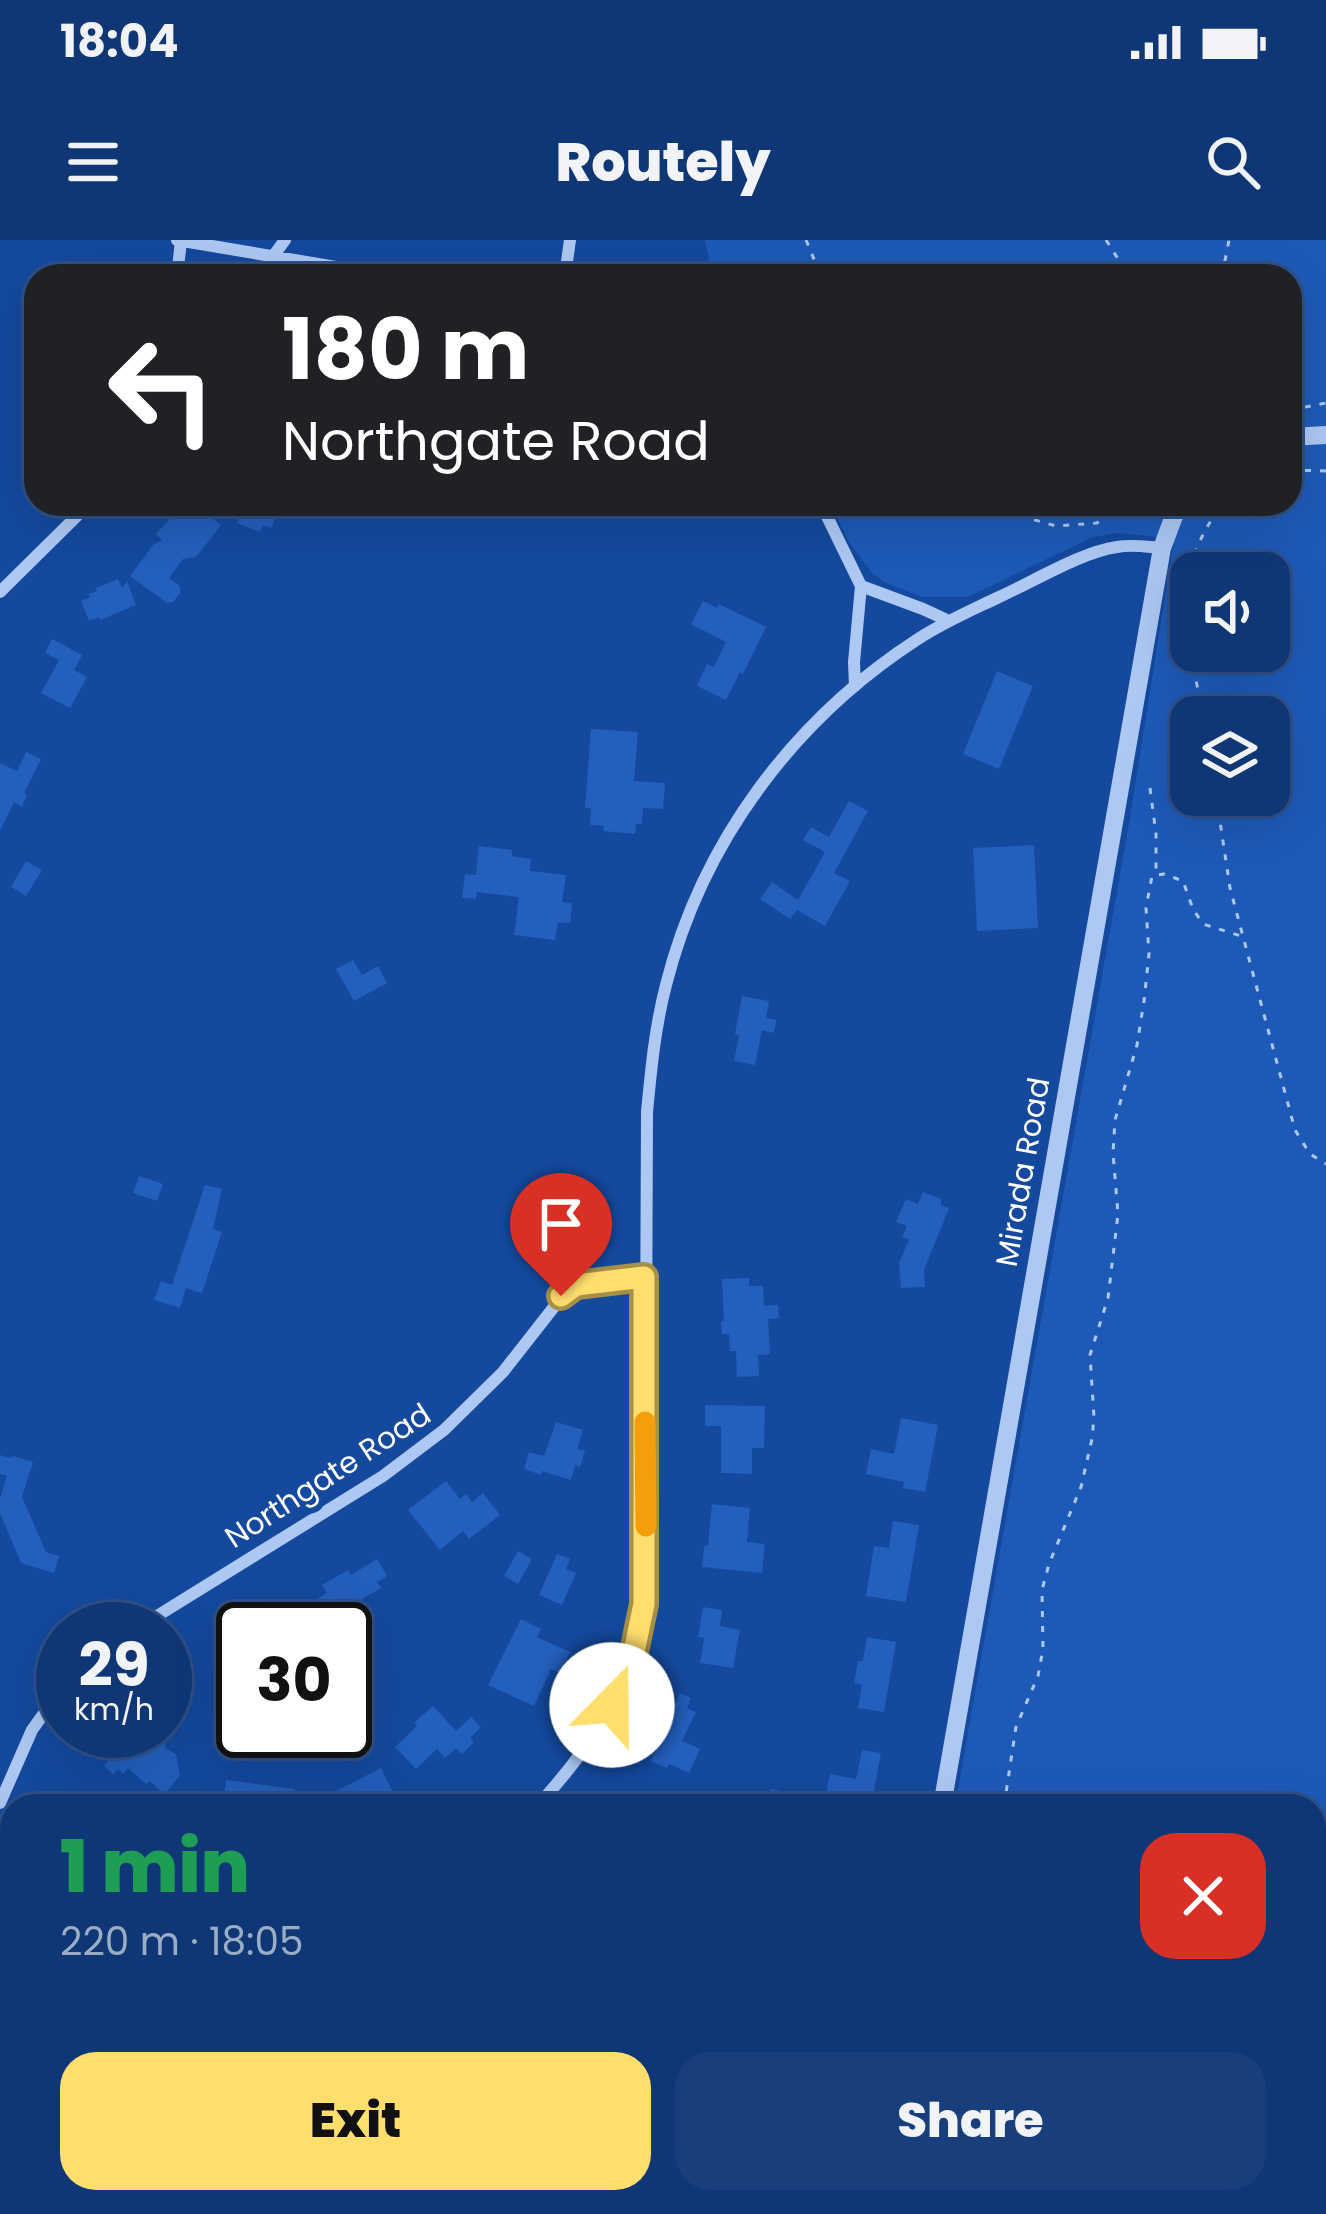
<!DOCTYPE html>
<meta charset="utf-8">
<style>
:root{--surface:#0f3776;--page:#183f7b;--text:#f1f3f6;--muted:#9bacc5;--line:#2f5188;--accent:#ffde6e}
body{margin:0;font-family:Poppins,sans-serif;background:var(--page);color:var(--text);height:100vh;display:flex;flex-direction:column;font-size:45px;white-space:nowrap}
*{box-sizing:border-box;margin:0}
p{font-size:39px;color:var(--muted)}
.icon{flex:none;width:66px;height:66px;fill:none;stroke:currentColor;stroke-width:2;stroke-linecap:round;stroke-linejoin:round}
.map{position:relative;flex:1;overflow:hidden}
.side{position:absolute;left:0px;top:1554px;width:1326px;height:420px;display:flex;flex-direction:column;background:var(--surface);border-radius:36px 36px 0 0;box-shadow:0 12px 48px #0002,0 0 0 3px var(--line)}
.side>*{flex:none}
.hud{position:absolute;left:24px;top:24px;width:1278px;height:252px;border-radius:36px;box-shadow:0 12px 48px #0002,0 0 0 3px var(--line);background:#202124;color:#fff;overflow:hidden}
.fabs{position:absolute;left:1170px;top:312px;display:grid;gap:24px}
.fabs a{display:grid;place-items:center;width:120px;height:120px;border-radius:24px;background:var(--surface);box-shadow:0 12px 48px #0002,0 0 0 3px var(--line);font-size:60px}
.speed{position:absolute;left:36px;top:1362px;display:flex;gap:24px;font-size:60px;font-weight:700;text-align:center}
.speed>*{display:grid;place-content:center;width:156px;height:156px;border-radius:50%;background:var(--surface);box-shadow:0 12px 48px #0002,0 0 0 3px var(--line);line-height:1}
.speed small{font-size:30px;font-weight:400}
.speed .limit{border:6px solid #111;border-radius:18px;background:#fff;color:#111}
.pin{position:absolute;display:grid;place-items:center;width:102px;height:102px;color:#fff;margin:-123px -51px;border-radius:50% 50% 50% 0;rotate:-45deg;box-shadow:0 0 12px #0007}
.pin .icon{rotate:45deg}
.me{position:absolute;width:132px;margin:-66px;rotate:22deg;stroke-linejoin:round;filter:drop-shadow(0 0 9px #0008)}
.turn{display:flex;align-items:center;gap:42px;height:252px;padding:0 60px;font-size:54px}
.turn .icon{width:156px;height:156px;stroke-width:2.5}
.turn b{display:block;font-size:84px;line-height:102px}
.round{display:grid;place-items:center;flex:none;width:126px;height:126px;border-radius:36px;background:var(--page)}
.head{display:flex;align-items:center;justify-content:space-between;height:204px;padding:0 60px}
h1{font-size:72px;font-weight:800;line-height:90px;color:#1e9e55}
.cta{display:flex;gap:24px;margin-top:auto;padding:24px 60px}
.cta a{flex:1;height:138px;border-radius:36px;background:var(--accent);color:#111;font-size:48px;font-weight:800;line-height:138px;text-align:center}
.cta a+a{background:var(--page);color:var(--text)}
.status{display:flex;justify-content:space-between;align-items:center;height:84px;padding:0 60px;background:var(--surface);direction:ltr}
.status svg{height:33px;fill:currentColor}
header{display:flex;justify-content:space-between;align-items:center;height:156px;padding:0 60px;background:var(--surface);font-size:54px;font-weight:800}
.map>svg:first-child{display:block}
.green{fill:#1d5ab8;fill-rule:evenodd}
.building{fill:#235fbd}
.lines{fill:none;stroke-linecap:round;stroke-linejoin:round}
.path{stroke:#acc8f3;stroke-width:3;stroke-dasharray:6 9;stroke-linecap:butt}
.minor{stroke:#acc8f3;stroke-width:12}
.tertiary{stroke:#acc8f3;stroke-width:18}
.route-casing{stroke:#a69048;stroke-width:30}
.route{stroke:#ffde6e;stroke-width:21}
.slow{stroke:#f59e0b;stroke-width:21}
.labels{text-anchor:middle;stroke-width:12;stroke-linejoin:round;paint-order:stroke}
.street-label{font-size:30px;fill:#fff;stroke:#14499e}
</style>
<div class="status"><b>18:04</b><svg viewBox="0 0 49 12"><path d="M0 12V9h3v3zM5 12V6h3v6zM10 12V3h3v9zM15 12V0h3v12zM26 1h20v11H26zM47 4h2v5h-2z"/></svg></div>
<header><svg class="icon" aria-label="menu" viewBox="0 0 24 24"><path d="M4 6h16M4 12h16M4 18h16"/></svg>Routely<svg class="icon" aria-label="search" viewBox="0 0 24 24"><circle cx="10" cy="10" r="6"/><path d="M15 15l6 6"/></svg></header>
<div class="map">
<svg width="1326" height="1974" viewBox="0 0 1326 1974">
<rect width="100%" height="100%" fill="#14499e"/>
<path class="green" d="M 705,0 L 1326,0 L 1326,1974 L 885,1974 L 887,1962 L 1314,1962 L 1314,1566 L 955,1566 L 1130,578 L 1174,299 L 1118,293 L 1093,297 L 968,357 L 922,357 L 886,343 L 871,332 L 849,302 L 831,264 L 1290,264 L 1290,36 L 712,36 ZM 1191,333 L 1269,333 L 1269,411 L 1191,411 ZM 1191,477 L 1269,477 L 1269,555 L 1191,555 Z"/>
<path class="building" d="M 179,264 L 194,264 L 221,285 L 196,317 L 183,319 L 169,338 L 180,346 L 180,353 L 173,362 L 167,363 L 130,336 L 153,305 L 162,300 L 156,294 L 176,272 Z
M 244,264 L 281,264 L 271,288 L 263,285 L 260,292 L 237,283 Z
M 118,339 L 122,348 L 127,341 L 136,365 L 100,380 L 99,377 L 89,381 L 81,361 L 90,357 L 88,354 L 97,351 L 96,348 Z
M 703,361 L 717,368 L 719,364 L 766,387 L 743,434 L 740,432 L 726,460 L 697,446 L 707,424 L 714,427 L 726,402 L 691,384 Z
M 52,399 L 82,415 L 74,430 L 87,437 L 70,468 L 41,453 L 59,420 L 45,413 Z
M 997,431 L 1033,446 L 999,529 L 963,514 Z
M 591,489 L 638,492 L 634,541 L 665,543 L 663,569 L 643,568 L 642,584 L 636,584 L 635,594 L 603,591 L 604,586 L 590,585 L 591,568 L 585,568 Z
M 26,512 L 41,519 L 24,553 L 27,555 L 22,567 L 14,562 L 0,591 L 0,523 L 17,531 Z
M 849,561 L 868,571 L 834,633 L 850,641 L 825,686 L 797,670 L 790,679 L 760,659 L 772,642 L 798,660 L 825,612 L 803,600 L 811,587 L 829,597 Z
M 1034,605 L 1038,688 L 977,691 L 973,608 Z
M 479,606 L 512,610 L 512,616 L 531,619 L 530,631 L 566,635 L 562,662 L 572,663 L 570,683 L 558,682 L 555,700 L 514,695 L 519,657 L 477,652 L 476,659 L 462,658 L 465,634 L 476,635 Z
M 26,621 L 42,630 L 26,656 L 11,647 Z
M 353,720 L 362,735 L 378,726 L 387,743 L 354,761 L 336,729 Z
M 742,756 L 769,761 L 766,778 L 776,780 L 774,793 L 762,790 L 755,825 L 734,821 L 739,795 L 735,794 Z
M 139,936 L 163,944 L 157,961 L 133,953 Z
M 205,945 L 222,949 L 213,989 L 222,992 L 202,1053 L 186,1048 L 180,1068 L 154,1060 L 161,1041 L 172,1045 Z
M 923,952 L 941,959 L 941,965 L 949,968 L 924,1030 L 925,1047 L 901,1048 L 899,1023 L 909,1000 L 902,997 L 907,986 L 896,982 L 906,959 L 918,964 Z
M 749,1038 L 749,1046 L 763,1046 L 764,1066 L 778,1065 L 779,1078 L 768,1079 L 770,1114 L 758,1115 L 759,1136 L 737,1137 L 736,1111 L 730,1111 L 729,1094 L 722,1094 L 721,1081 L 724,1081 L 722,1039 Z
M 705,1165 L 765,1166 L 764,1208 L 752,1208 L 752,1234 L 721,1233 L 721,1186 L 705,1186 Z
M 901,1178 L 938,1185 L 925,1252 L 903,1248 L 904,1242 L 866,1234 L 871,1209 L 894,1214 Z
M 556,1182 L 583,1190 L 577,1209 L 585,1211 L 580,1227 L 575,1225 L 571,1240 L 542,1231 L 541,1235 L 524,1229 L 529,1212 L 544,1216 Z
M 0,1215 L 9,1218 L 14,1216 L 33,1222 L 22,1257 L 46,1312 L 59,1316 L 54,1333 L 21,1323 L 0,1273 L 0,1258 L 7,1236 L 0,1234 Z
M 446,1241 L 460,1259 L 466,1254 L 472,1262 L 483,1253 L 500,1275 L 469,1299 L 463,1291 L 440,1310 L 408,1270 Z
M 712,1264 L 750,1268 L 747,1302 L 765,1304 L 762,1333 L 702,1327 L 704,1306 L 708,1306 Z
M 893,1281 L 919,1285 L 906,1362 L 866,1356 L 874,1306 L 889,1308 Z
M 518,1311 L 532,1319 L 518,1344 L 504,1336 Z
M 557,1314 L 570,1319 L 566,1329 L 576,1333 L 562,1365 L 539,1355 Z
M 377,1319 L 387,1336 L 377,1342 L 381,1348 L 350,1366 L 356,1376 L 334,1389 L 324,1389 L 309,1364 L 327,1353 L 322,1345 L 348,1330 L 351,1335 Z
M 703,1367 L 722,1370 L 720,1386 L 740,1390 L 733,1428 L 700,1423 L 704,1398 L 698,1397 Z
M 521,1379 L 541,1389 L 537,1397 L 570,1412 L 560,1433 L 551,1429 L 534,1466 L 488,1445 Z
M 867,1397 L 896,1402 L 884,1472 L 858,1468 L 862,1445 L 854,1443 L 858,1421 L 863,1421 Z
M 680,1453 L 691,1458 L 687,1468 L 696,1472 L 682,1501 L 700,1509 L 689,1533 L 669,1524 L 667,1528 L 651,1521 L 662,1497 L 659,1496 Z
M 433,1466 L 456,1491 L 471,1477 L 481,1487 L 470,1498 L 474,1502 L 462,1514 L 456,1508 L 445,1518 L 437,1509 L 416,1529 L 395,1507 L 417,1486 L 414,1483 Z
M 90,1491 L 129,1491 L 143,1505 L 156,1504 L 164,1495 L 165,1508 L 176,1514 L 180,1536 L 164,1554 L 150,1541 L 146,1544 L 128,1528 L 123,1534 L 118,1529 L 113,1534 L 104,1526 L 110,1519 L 104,1514 L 109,1508 Z
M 862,1510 L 881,1513 L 871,1566 L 848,1566 L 849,1562 L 825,1557 L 830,1534 L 856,1539 Z
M 381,1528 L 394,1555 L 386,1559 L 390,1566 L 307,1566 Z
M 226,1540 L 295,1549 L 293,1566 L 223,1566 Z
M 771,1549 L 825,1560 L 824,1566 L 768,1566 Z"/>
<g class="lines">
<path class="path" d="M 806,0 L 821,36
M 1106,0 L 1129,36
M 1222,36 L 1229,0
M 1290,170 L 1326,163
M 1290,230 L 1326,231
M 992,264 L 1021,276 L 1056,286 L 1097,283 L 1121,264
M 1203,477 C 1189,399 1168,332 1223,264
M 1150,548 L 1156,594 L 1156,632
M 1216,555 L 1230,648 L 1295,890 L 1310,914 L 1326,924
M 1004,1566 L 1016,1487 L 1038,1436 L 1043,1409 L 1042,1350 L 1049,1324 L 1081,1247 L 1092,1199 L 1094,1177 L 1090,1115 L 1108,1058 L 1118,974 L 1113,913 L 1115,880 L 1137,805 L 1144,761 L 1149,714 L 1146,668 L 1152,636 L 1164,634 L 1183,641 L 1193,669 L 1203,684 L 1241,696
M 1314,1844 L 1326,1845
M 1039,1962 L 1051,1974"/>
<path class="minor" d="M 177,0 L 389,36
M 274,15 L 285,0
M 177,36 L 181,1
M 565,36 L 570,0
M 821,264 L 861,346
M 861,346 L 923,369 L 949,381
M 0,352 L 89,264
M 855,446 L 854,422 L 861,346
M 136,1389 L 383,1236 L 444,1190 L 503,1132 L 568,1049 L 586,1043 L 645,1037
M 0,1563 L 32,1490 L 63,1447
M 537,1566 C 594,1505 629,1447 645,1364 L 647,872 C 651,830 655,787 666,745 C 702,602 794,479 918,399 C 944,382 972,370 999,357 C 1033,342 1081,312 1117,307 C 1132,304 1147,307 1162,308
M 578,1962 L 578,1974"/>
<path class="tertiary" d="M 1290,197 L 1326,195
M 942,1566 L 1162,308 L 1174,276 L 1183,264
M 0,1941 L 12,1944
M 114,1962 L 180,1974
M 871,1974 L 873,1962"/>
</g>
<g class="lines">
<g class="route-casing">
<path id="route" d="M 561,1056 L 576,1045 L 644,1037 L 644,1364 L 634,1412 L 612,1465"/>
</g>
<use href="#route" class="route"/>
<path class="slow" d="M 645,1182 L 646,1286"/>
</g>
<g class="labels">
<g class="street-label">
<text transform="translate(1023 932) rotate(-80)" y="10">Mirada Road</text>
<text transform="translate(328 1236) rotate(-33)" y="10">Northgate Road</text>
</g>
</g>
</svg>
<div class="fabs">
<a><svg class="icon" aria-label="sound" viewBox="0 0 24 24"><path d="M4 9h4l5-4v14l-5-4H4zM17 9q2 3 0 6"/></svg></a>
<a><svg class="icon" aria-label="layers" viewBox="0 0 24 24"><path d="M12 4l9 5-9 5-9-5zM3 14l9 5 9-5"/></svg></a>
</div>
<div class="speed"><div>29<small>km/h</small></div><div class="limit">30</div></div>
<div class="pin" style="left:561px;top:1056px;background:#d93025"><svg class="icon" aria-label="arrive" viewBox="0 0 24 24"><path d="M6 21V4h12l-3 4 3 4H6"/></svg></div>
<svg class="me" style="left:612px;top:1465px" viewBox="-20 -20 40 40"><circle r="19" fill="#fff"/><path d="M0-13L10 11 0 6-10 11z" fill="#ffde6e"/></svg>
<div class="hud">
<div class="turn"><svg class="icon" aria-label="left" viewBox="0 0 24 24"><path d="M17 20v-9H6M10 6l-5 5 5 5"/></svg><div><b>180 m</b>Northgate Road</div></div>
</div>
<section class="side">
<div class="head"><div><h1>1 min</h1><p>220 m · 18:05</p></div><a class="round" style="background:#d93025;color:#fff"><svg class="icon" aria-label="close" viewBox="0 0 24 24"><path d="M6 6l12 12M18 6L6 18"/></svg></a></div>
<div class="cta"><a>Exit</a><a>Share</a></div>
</section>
</div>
